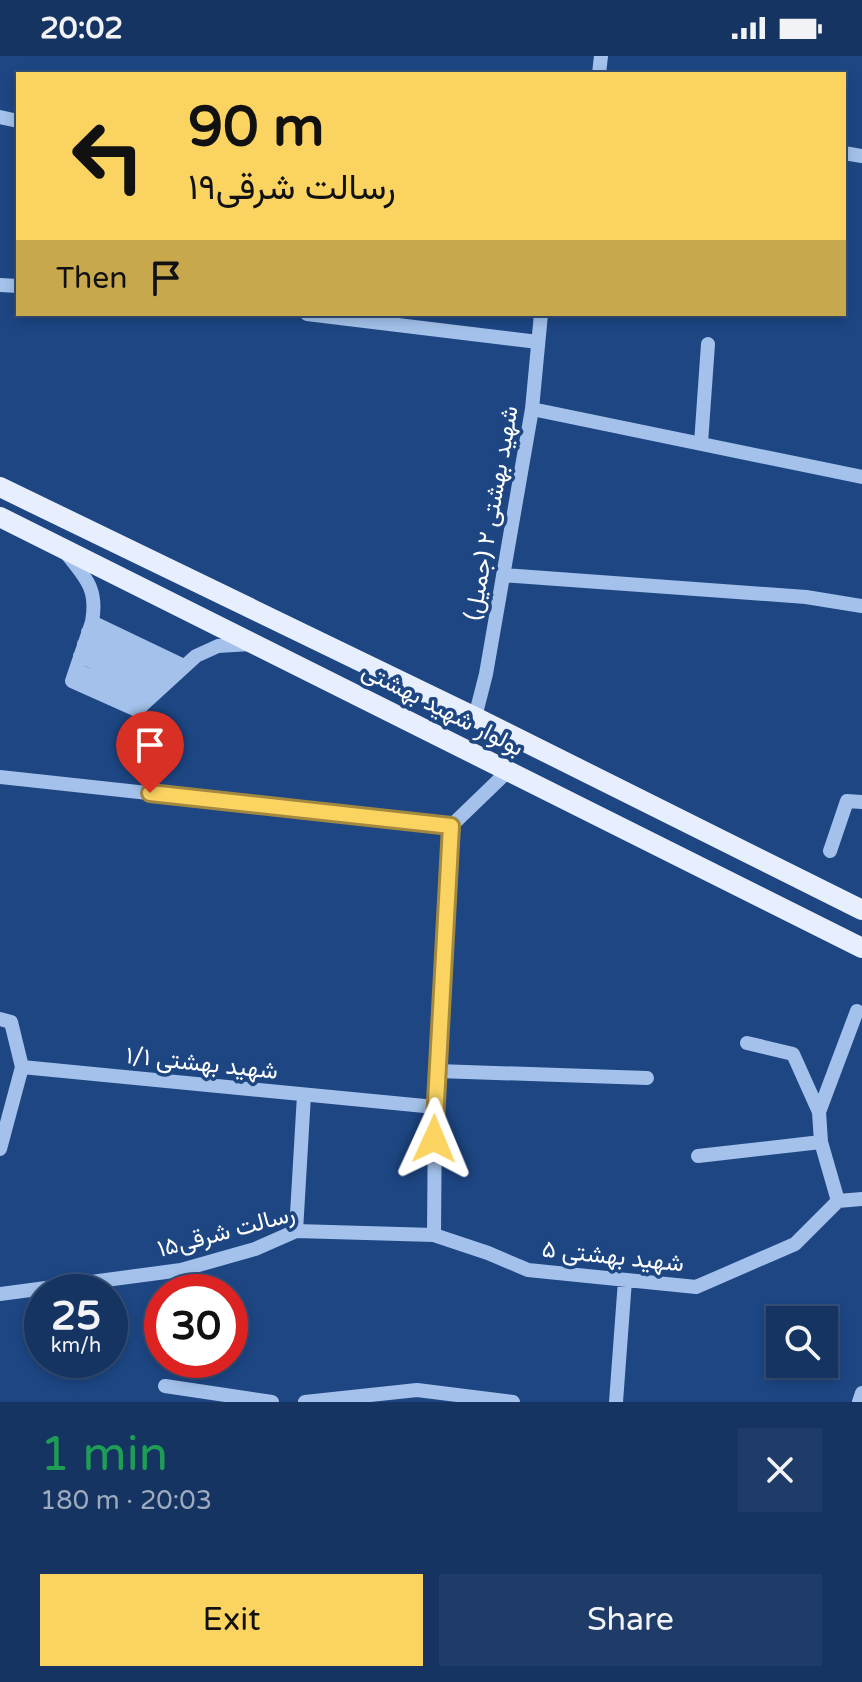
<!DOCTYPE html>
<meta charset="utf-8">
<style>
:root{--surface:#163462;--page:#1f3c68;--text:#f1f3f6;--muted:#9eaabe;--line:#354f77;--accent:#fad361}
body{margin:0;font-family:"Varela Round",Vazirmatn,sans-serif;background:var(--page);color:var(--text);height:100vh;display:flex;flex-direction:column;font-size:30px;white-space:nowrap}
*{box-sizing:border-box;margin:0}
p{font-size:26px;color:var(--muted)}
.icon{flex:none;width:44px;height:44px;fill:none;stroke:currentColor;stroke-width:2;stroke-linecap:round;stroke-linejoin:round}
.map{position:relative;height:1346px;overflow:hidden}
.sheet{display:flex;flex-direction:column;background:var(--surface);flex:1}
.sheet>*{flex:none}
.top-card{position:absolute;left:16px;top:16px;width:830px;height:244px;border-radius:0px;box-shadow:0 4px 12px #0003,0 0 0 2px var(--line);background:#fad361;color:#111;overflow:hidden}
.buttons{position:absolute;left:766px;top:1250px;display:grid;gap:16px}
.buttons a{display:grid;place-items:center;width:72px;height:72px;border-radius:0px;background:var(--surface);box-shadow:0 4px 12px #0003,0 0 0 2px var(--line);font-size:40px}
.speed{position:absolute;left:24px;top:1218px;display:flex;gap:16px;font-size:40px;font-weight:700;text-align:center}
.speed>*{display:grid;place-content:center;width:104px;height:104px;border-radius:50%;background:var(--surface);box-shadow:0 4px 12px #0003,0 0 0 2px var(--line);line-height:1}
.speed small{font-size:20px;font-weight:400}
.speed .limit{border:12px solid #d22;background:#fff;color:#111}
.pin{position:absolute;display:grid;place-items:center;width:68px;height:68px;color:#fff;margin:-82px -34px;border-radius:50% 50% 50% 0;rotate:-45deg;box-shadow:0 0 8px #0007}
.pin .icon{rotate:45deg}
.me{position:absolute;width:88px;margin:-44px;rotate:1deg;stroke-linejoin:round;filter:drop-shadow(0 0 6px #0008)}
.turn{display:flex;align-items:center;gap:28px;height:168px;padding:0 40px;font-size:36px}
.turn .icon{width:104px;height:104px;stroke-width:2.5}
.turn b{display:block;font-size:56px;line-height:68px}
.then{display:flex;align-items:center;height:76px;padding:0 40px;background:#0003;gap:16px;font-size:30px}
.round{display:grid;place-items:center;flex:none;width:84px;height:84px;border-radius:0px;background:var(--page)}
.overview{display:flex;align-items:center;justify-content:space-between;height:136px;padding:0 40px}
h1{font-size:48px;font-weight:600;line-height:60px;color:#1e9e55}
.button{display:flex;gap:16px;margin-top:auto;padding:16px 40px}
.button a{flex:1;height:92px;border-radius:0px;background:var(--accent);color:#111;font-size:32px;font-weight:600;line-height:92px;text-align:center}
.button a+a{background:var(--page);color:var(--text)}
.status{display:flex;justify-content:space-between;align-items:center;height:56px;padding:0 40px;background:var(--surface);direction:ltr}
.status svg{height:22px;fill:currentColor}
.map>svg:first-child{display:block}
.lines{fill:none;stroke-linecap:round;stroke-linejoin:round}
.minor{stroke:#a3c1ea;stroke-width:14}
.major{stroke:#e7effe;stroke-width:20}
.route-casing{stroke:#a2893f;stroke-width:20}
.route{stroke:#fad361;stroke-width:14}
.labels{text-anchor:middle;stroke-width:7;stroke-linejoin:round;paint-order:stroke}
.street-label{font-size:24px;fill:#fff;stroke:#1d4683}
</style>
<div class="status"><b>20:02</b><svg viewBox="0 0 49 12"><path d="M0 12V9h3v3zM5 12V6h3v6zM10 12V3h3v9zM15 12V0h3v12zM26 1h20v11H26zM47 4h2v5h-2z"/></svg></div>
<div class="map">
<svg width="862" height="1346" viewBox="0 0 862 1346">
<rect width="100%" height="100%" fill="#1d4683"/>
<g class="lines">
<path class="minor" d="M 599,18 L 601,0
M 0,61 L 18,65
M 844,97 L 862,100
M 0,229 L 18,230
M 307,258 L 538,286
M 532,353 L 862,421
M 701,387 L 708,288
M 66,497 C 86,522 98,533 92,566 L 184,610
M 503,519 L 806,541 L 862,550
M 92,566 L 72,625 L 137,654 L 196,600 L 218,590 L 251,588
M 88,576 L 175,618
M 84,588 L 167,626
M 80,600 L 157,635
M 76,614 L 148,644
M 475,661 L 486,618 L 532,353 L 541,258
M 0,721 L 451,770 L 508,715
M 830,795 L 847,745 L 862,746
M 0,963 L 11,966 L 22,1011 L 435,1051
M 747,987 L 793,998 L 819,1056
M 437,1015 L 647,1022
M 0,1093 L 22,1011
M 698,1100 L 821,1086
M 838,1145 L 821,1086 L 819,1056 L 857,955
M 296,1175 L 304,1039
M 434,1179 L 488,1197 L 528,1214 L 696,1231 L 795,1188 L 838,1145 L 862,1143
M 0,1238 L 181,1214 L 255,1193 L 296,1175 L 434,1179 L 435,1051 L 451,770
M 165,1330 L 272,1346
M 305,1346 L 417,1334 L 513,1346
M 616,1346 L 625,1224
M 859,1346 L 862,1337"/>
<path class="major" d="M 0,431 L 475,661 L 862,854
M 0,461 L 862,892"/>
</g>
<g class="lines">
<g class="route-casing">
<path id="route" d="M 150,737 L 451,770 L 434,1083"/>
</g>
<use href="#route" class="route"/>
</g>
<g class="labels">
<g class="street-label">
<text transform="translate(491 457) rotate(-80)" y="8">شهید بهشتی ۲ (جمیل)</text>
<text transform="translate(443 653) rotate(27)" y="8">بولوار شهید بهشتی</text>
<text transform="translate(202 1007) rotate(6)" y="8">شهید بهشتی ۱/۱</text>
<text transform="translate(226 1175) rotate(-15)" y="8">رسالت شرقی۱۵</text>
<text transform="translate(613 1200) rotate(6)" y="8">شهید بهشتی ۵</text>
</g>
</g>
</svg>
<div class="buttons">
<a><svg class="icon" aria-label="search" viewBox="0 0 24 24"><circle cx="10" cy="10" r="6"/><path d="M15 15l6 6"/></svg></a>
</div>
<div class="speed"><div>25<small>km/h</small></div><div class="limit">30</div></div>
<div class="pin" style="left:150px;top:737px;background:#d93025"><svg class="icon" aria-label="arrive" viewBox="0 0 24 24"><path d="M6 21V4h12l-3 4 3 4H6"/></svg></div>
<svg class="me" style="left:434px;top:1083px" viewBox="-20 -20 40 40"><path d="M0-17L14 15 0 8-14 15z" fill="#fad361" stroke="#fff" stroke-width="4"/></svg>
<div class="top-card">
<div class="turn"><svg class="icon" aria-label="left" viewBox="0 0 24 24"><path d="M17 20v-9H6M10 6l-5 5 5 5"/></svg><div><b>90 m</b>رسالت شرقی۱۹</div></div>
<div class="then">Then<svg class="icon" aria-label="arrive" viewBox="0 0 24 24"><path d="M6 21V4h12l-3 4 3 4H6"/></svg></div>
</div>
</div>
<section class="sheet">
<div class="overview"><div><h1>1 min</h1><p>180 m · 20:03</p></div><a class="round"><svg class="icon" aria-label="close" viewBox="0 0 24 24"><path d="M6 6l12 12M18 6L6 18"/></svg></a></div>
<div class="button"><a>Exit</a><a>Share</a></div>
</section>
